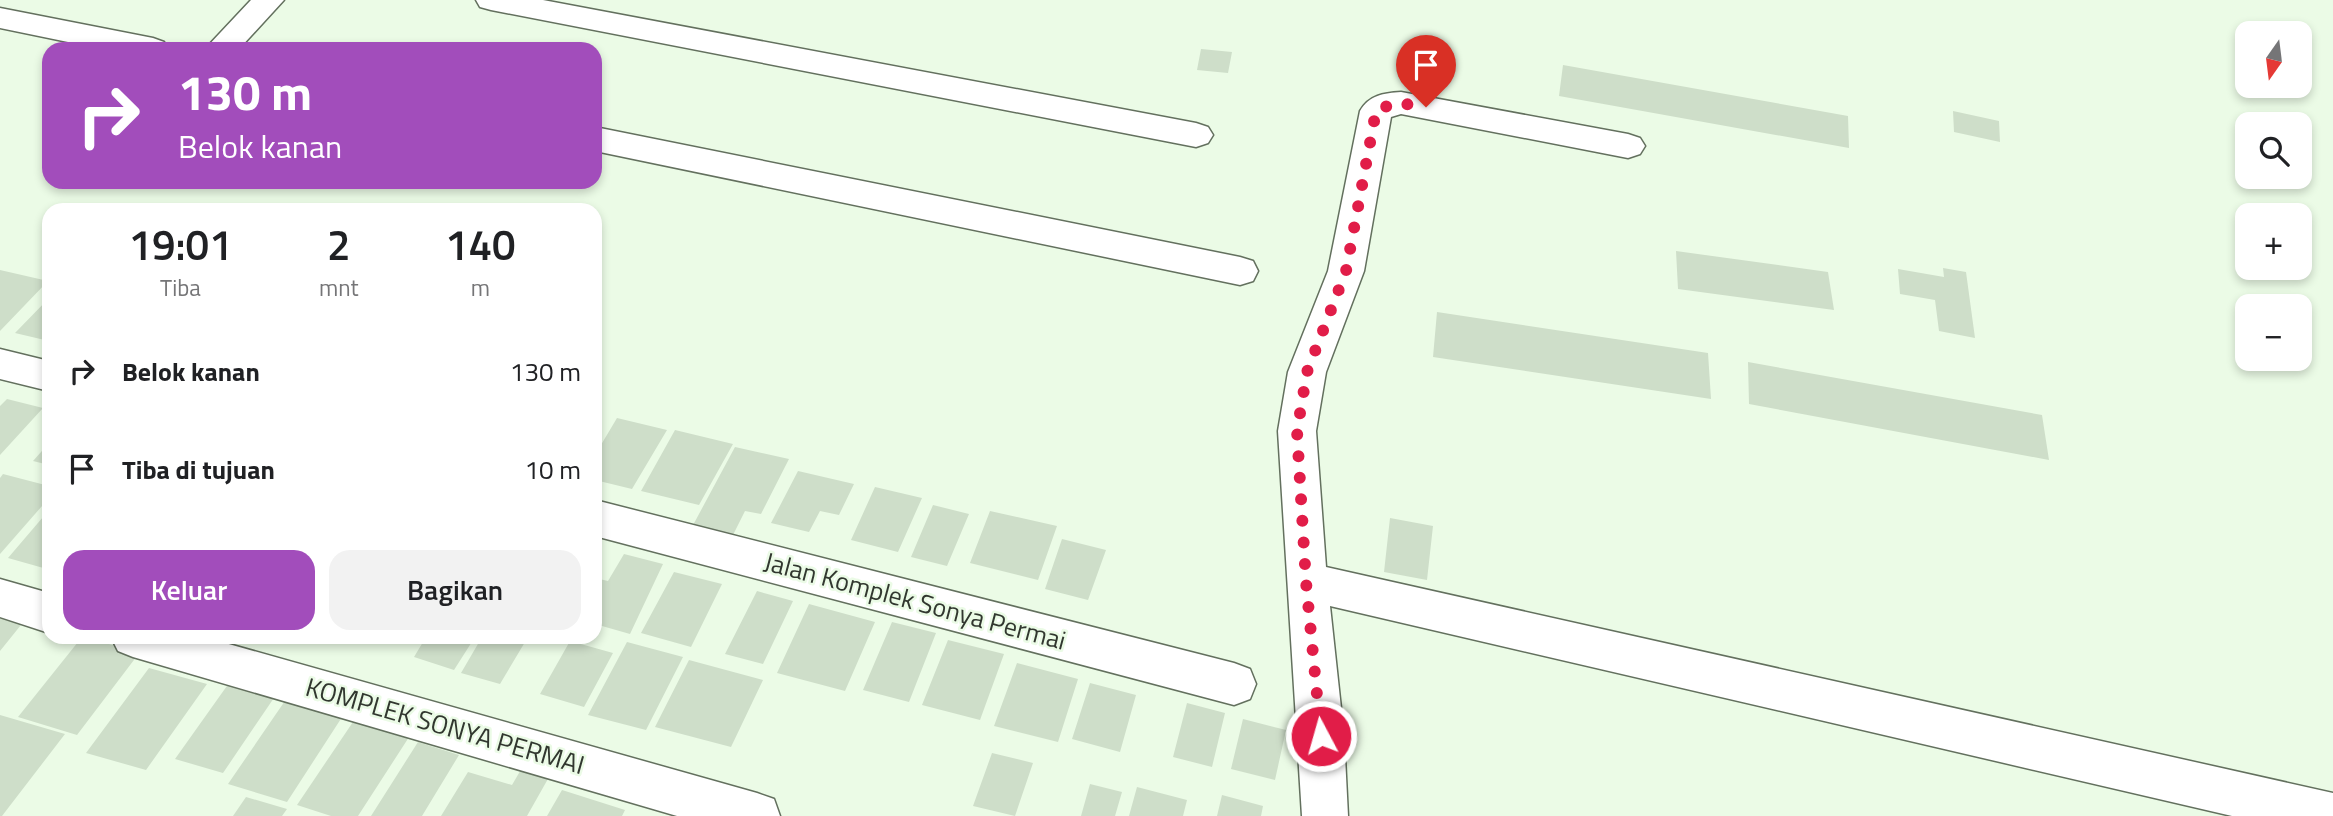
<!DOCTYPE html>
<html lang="id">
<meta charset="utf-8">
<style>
:root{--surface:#fff;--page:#f2f2f2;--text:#202124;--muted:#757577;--accent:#a24dbb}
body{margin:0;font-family:"Titillium Web",sans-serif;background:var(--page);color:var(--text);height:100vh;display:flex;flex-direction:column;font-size:26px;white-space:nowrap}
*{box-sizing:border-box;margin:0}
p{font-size:23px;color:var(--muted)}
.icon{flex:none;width:38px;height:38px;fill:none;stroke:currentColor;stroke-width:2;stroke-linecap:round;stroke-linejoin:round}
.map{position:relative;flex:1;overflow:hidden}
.details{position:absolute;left:42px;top:203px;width:560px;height:441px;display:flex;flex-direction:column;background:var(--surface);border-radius:21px;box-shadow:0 4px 10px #0003}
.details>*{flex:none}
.hud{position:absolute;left:42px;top:42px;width:560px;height:147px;border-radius:21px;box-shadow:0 4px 10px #0003;background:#a24dbb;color:#fff;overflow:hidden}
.needle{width:46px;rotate:194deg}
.tools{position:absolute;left:2235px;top:21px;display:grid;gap:14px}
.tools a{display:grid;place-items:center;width:77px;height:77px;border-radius:14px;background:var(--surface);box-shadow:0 4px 10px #0003;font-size:35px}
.pin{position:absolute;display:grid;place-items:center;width:60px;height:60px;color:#fff;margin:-72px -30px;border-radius:50% 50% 50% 0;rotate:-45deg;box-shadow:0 0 7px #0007}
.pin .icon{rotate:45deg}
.me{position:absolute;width:77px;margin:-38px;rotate:354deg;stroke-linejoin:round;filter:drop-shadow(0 0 5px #0008)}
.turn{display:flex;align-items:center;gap:24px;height:147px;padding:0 21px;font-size:32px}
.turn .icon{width:91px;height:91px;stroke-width:2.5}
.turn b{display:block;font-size:49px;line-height:60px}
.eta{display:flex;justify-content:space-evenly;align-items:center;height:119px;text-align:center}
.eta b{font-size:42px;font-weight:600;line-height:49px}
.action{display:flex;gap:14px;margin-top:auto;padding:14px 21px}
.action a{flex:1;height:80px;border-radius:21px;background:var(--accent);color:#fff;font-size:28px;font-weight:600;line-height:80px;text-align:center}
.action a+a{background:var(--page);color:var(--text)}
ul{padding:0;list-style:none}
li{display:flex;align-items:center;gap:21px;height:98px;padding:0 21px}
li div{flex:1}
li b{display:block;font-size:26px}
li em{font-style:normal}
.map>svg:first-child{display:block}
.building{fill:#cedec9}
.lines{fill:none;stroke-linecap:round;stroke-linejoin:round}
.minor-casing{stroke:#63705e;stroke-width:3}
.minor{fill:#fff;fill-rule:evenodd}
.route{stroke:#e11d48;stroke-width:12;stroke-dasharray:0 21.6}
.labels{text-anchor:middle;stroke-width:5;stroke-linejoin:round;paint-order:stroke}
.street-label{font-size:26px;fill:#31372f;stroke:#ebfbe6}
</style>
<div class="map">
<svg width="2333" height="816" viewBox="0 0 2333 816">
<rect width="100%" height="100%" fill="#ebfbe6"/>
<path class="building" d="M 1201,49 L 1232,52 L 1228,73 L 1197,70 Z
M 1563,65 L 1848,116 L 1849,148 L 1559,96 Z
M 1953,111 L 1999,121 L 2000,142 L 1954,132 Z
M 1676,251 L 1828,272 L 1834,310 L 1678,289 Z
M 1943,268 L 1966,272 L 1975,338 L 1939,331 L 1935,300 L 1900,294 L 1898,269 L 1944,277 Z
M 0,270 L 48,281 L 0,331 Z
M 49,298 L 49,341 L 15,333 Z
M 1437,312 L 1708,353 L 1711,399 L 1433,357 Z
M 1748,362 L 2042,415 L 2049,460 L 1749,404 Z
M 7,399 L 43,408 L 0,455 L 0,406 Z
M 617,418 L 667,430 L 632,489 L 595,480 L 595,455 Z
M 675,430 L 733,444 L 699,505 L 641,491 Z
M 49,443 L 49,465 L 33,461 Z
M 735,447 L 789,459 L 761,514 L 745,511 L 732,537 L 692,527 Z
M 798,471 L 854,484 L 839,515 L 820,511 L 809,532 L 771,523 Z
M 3,474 L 49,486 L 49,498 L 0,554 L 0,478 Z
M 875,487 L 922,498 L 898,552 L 851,540 Z
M 933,505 L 969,514 L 947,566 L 911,557 Z
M 49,510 L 47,569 L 8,558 Z
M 990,511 L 1057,526 L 1038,580 L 970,563 Z
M 1390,518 L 1433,526 L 1427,580 L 1384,572 Z
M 1062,539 L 1106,550 L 1088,600 L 1045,589 Z
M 624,554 L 663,564 L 630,634 L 595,624 L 595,578 L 608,581 Z
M 674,572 L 722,584 L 691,647 L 641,633 Z
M 757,591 L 793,601 L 763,664 L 725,654 Z
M 809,604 L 875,622 L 845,691 L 777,673 Z
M 0,607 L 29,615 L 0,651 Z
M 892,622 L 936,633 L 909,702 L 863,690 Z
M 82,637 L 140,652 L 77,735 L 18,717 Z
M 426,637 L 475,637 L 454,670 L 414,657 Z
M 482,637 L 528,637 L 500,684 L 461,673 Z
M 948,640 L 1004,654 L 980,720 L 922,705 Z
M 570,641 L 613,653 L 584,707 L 540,694 Z
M 627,642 L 683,657 L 646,730 L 588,715 Z
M 689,660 L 763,680 L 731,747 L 655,727 Z
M 1017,663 L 1078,679 L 1058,742 L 994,726 Z
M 149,668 L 207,684 L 146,770 L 86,753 Z
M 234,676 L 280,689 L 223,773 L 175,759 Z
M 1090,683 L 1136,695 L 1120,752 L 1072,739 Z
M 289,695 L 346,711 L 287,802 L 228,784 Z
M 1187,703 L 1225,713 L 1212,767 L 1173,757 Z
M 0,715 L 65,734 L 2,816 L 0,816 Z
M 357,716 L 411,734 L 358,816 L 331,816 L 297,805 Z
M 1243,719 L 1286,730 L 1275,780 L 1231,769 Z
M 418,742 L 459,755 L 422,816 L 371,816 Z
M 992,753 L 1033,763 L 1015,816 L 973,806 Z
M 526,761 L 553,770 L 527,816 L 441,816 L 468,772 L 512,785 Z
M 1090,784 L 1122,792 L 1115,816 L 1081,816 Z
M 1137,787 L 1187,800 L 1183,816 L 1129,816 Z
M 562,790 L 625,810 L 622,816 L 547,816 Z
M 1222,795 L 1263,806 L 1261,816 L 1217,816 Z
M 246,797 L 287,809 L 282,816 L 233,816 Z"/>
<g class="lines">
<g class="minor-casing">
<path id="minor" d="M 251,0 L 284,0 L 239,49 L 205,49 Z
M 476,0 L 543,0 L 1196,123 L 1208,127 L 1213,135 L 1208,143 L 1196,147 L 491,10 L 480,7 Z
M 0,8 L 153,38 L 164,42 L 169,49 L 102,49 L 0,28 Z
M 1401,92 L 1628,134 L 1640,138 L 1645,146 L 1640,154 L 1628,158 L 1401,114 L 1391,117 L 1364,271 L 1326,372 L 1316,431 L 1326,567 L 2333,793 L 2333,816 L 2232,816 L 1330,606 L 1344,736 L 1348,816 L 1302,816 L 1278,431 L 1288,372 L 1328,271 L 1360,111 C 1369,95 1384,93 1401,92 Z
M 595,127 L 1240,257 L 1253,261 L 1258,271 L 1253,281 L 1240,285 L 595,151 Z
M 0,349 L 49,361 L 49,391 L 0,379 Z
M 595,500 L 1234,663 L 1250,669 L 1256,684 L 1250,699 L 1234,705 L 595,536 Z
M 0,579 L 49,593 L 49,633 L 0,617 Z
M 111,637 L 204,637 L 757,793 L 774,799 L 780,816 L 677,816 L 133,657 L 118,651 Z"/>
</g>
<use href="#minor" class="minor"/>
</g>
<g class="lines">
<path class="route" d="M 1321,736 L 1306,582 L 1297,431 L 1307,372 L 1346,271 L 1376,111 C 1394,101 1407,104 1426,107"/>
</g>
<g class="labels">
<g class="street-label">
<text transform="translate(915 601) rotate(15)" y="9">Jalan Komplek Sonya Permai</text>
<text transform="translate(445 726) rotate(16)" y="9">KOMPLEK SONYA PERMAI</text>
</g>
</g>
</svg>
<div class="tools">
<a><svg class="needle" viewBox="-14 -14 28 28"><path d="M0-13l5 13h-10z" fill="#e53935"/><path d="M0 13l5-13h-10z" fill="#757577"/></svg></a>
<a><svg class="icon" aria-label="search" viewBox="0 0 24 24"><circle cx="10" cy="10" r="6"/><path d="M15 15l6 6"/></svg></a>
<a>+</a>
<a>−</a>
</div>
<div class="pin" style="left:1426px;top:107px;background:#d93025"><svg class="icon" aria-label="arrive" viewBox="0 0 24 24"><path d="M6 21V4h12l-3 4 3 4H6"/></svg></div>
<svg class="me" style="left:1321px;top:736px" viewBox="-20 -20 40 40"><circle r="17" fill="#e11d48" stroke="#fff" stroke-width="3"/><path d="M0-11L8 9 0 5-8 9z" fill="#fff"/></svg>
<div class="hud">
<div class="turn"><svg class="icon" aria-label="right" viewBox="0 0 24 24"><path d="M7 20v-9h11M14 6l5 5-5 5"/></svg><div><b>130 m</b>Belok kanan</div></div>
</div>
<section class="details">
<div class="eta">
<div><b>19:01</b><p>Tiba</p></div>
<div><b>2</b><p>mnt</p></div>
<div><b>140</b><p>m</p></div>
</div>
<ul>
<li><svg class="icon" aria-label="right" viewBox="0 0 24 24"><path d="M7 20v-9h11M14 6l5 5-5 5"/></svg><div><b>Belok kanan</b></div><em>130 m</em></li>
<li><svg class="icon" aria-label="arrive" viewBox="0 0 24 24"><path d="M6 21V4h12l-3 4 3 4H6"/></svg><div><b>Tiba di tujuan</b></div><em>10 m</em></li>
</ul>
<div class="action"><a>Keluar</a><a>Bagikan</a></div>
</section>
</div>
